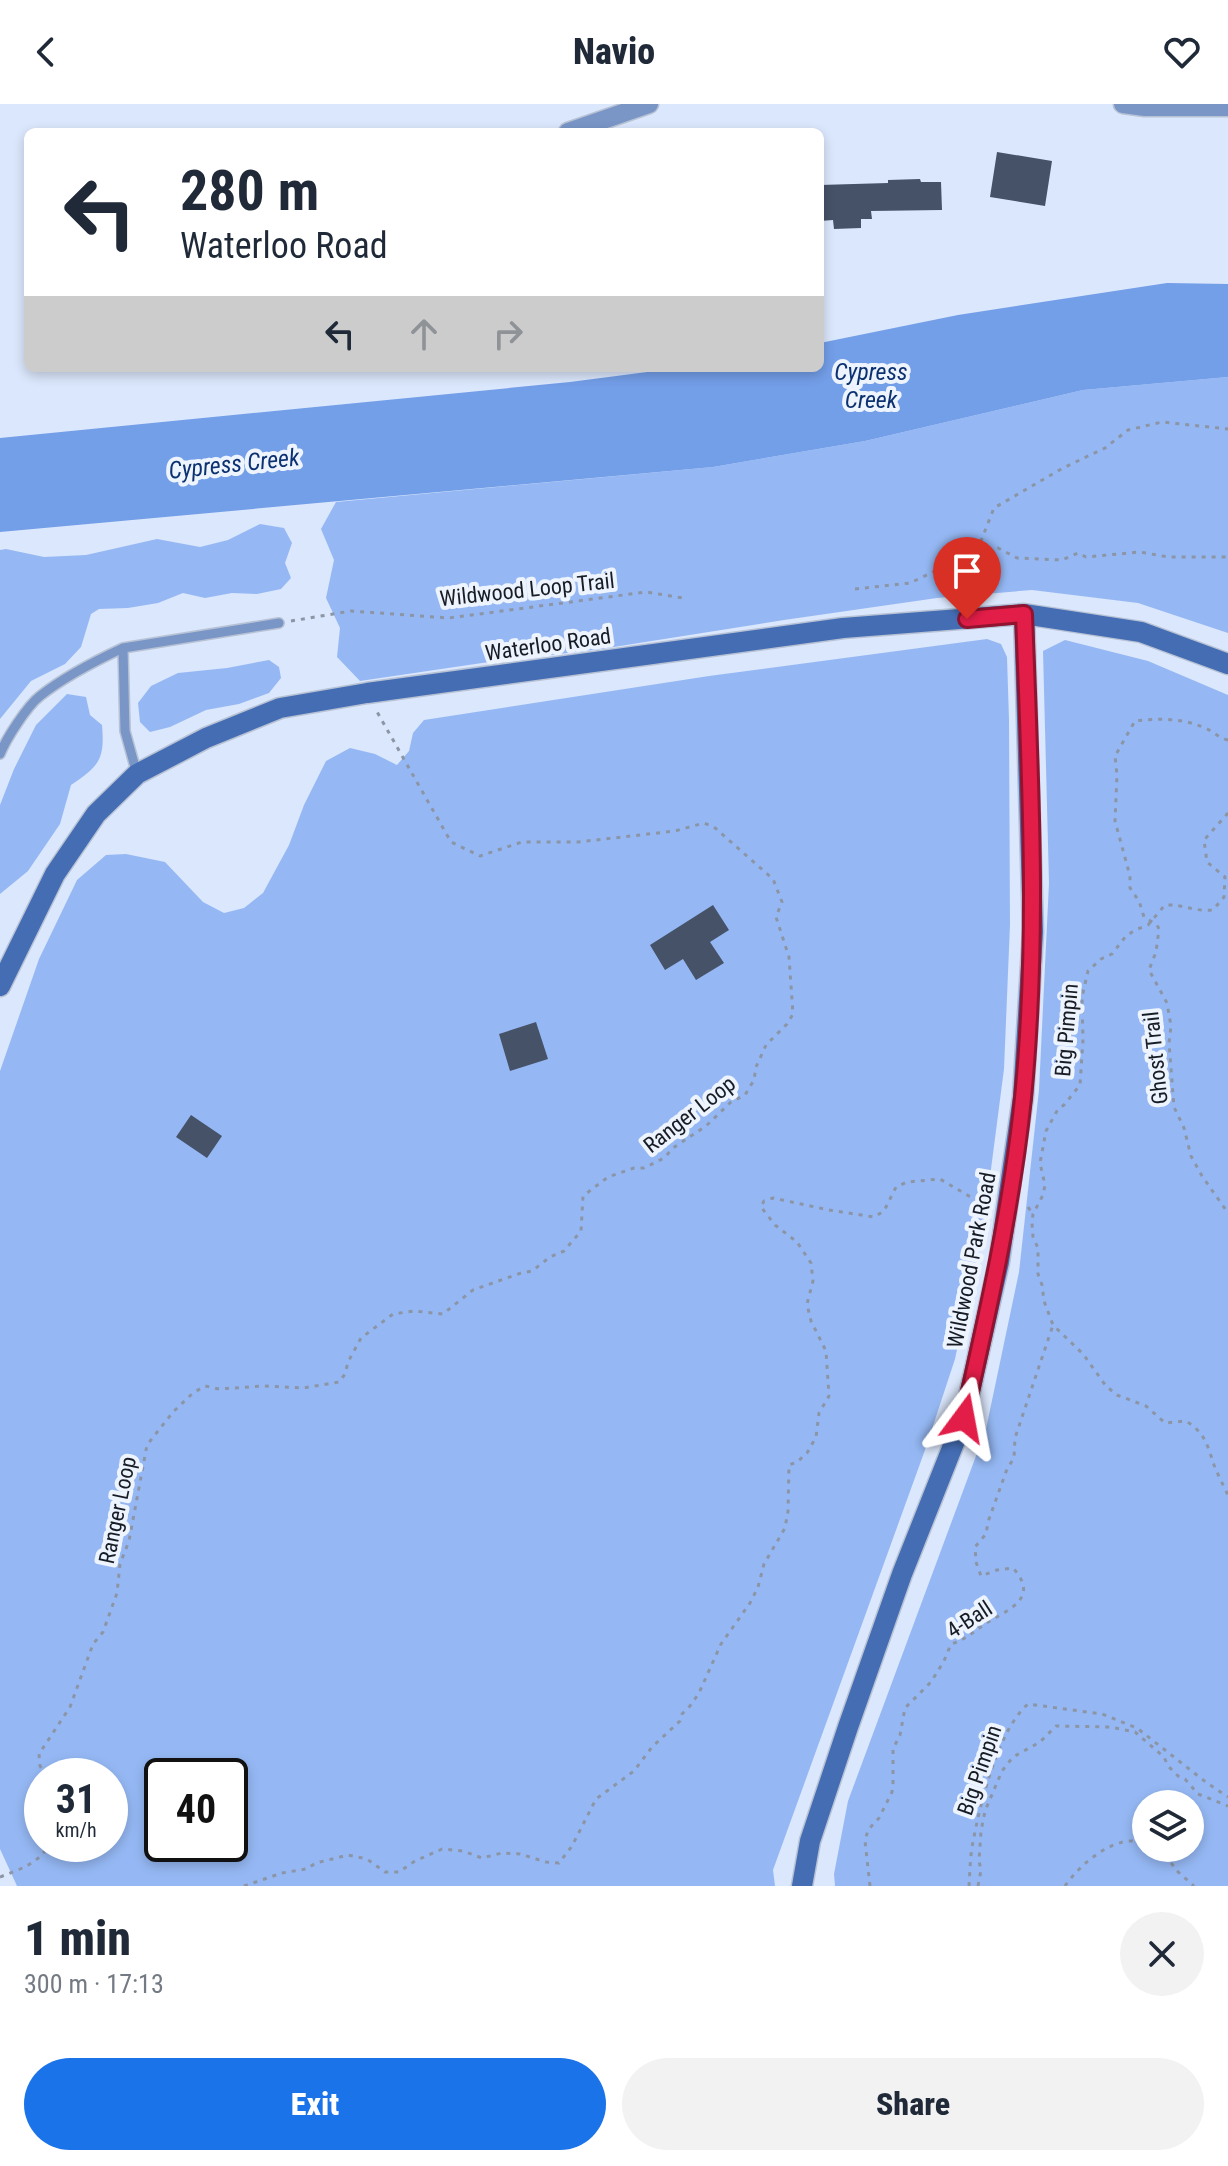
<!DOCTYPE html>
<meta charset="utf-8">
<style>
:root{--surface:#fff;--page:#f2f2f3;--text:#1f2937;--muted:#747a83;--accent:#1a73e8}
body{margin:0;font-family:"Roboto Condensed",sans-serif;background:var(--page);color:var(--text);height:100vh;display:flex;flex-direction:column;font-size:30px;white-space:nowrap}
*{box-sizing:border-box;margin:0}
p{font-size:26px;color:var(--muted)}
.icon{flex:none;width:44px;height:44px;fill:none;stroke:currentColor;stroke-width:2;stroke-linecap:round;stroke-linejoin:round}
.map{position:relative;height:1782px;overflow:hidden}
.panel{display:flex;flex-direction:column;background:var(--surface);flex:1}
.panel>*{flex:none}
.banner{position:absolute;left:24px;top:24px;width:800px;height:244px;border-radius:12px;box-shadow:0 4px 12px #0003;background:#fff;color:var(--text);overflow:hidden}
.fabs{position:absolute;left:1132px;top:1686px;display:grid;gap:16px}
.fabs a{display:grid;place-items:center;width:72px;height:72px;border-radius:50%;background:var(--surface);box-shadow:0 4px 12px #0003;font-size:40px}
.speed{position:absolute;left:24px;top:1654px;display:flex;gap:16px;font-size:40px;font-weight:700;text-align:center}
.speed>*{display:grid;place-content:center;width:104px;height:104px;border-radius:50%;background:var(--surface);box-shadow:0 4px 12px #0003;line-height:1}
.speed small{font-size:20px;font-weight:400}
.speed .limit{border:4px solid #111;border-radius:12px;background:#fff;color:#111}
.pin{position:absolute;display:grid;place-items:center;width:68px;height:68px;color:#fff;margin:-82px -34px;border-radius:50% 50% 50% 0;rotate:-45deg;box-shadow:0 0 8px #0007}
.pin .icon{rotate:45deg}
.me{position:absolute;width:88px;margin:-44px;rotate:13deg;stroke-linejoin:round;filter:drop-shadow(0 0 6px #0008)}
.turn{display:flex;align-items:center;gap:28px;height:168px;padding:0 24px;font-size:36px}
.turn .icon{width:104px;height:104px;stroke-width:2.5}
.turn b{display:block;font-size:56px;line-height:68px}
.lanes{display:flex;align-items:center;height:76px;padding:0 24px;background:#0003;justify-content:center;gap:40px;direction:ltr}
.lanes .off{opacity:.35}
.round{display:grid;place-items:center;flex:none;width:84px;height:84px;border-radius:42px;background:var(--page)}
.summary{display:flex;align-items:center;justify-content:space-between;height:136px;padding:0 24px}
h1{font-size:48px;font-weight:800;line-height:60px}
.cta{display:flex;gap:16px;margin-top:auto;padding:16px 24px}
.cta a{flex:1;height:92px;border-radius:48px;background:var(--accent);color:#fff;font-size:32px;font-weight:800;line-height:92px;text-align:center}
.cta a+a{background:var(--page);color:var(--text)}
header{display:flex;justify-content:space-between;align-items:center;height:104px;padding:0 24px;background:var(--surface);font-size:36px;font-weight:800}
.map>svg:first-child{display:block}
.forest{fill:#95b8f4;fill-rule:evenodd}
.water{fill:#739ee8}
.building{fill:#465268}
.lines{fill:none;stroke-linecap:round;stroke-linejoin:round}
.lane-casing{stroke:#b8c2d5;stroke-width:12}
.street-casing{stroke:#b8c2d5;stroke-width:21}
.secondary-casing{stroke:#b8c2d5;stroke-width:23}
.path{stroke:#8c95a6;stroke-width:3;stroke-dasharray:4 6;stroke-linecap:butt}
.lane{stroke:#7996c7;stroke-width:9}
.street{stroke:#7996c7;stroke-width:18}
.secondary{stroke:#446db4;stroke-width:20}
.route-casing{stroke:#92132f;stroke-width:20}
.route{stroke:#e11d48;stroke-width:14}
.labels{text-anchor:middle;stroke-width:8;stroke-linejoin:round;paint-order:stroke}
.street-label{font-size:22px;fill:#171c25;stroke:#eef4fe}
.water-label{font-size:24px;font-style:italic;fill:#0c3171;stroke:#eef4fe}
</style>
<header><svg class="icon" aria-label="back" viewBox="0 0 24 24"><path d="M15 5l-7 7 7 7"/></svg>Navio<svg class="icon" aria-label="heart" viewBox="0 0 24 24"><path d="M12 20l-8-8c-3-5 5-10 8-4 3-6 11-1 8 4z"/></svg></header>
<div class="map">
<svg width="1228" height="1782" viewBox="0 0 1228 1782">
<rect width="100%" height="100%" fill="#dbe7fc"/>
<path class="forest" d="M 1228,273 L 1228,529 L 1138,499 L 1032,486 L 937,494 L 784,516 L 601,545 L 482,559 L 360,577 L 337,553 L 340,524 L 326,494 L 334,456 L 321,425 L 336,398 L 713,363 L 865,337 L 1083,286 Z
M 260,420 L 284,424 L 292,439 L 285,459 L 291,474 L 281,485 L 257,490 L 232,489 L 205,494 L 183,489 L 158,499 L 128,504 L 99,505 L 91,510 L 81,543 L 65,560 L 31,577 L 0,615 L 0,446 L 6,445 L 44,453 L 86,451 L 157,435 L 200,443 L 228,436 Z
M 987,535 L 1001,540 L 1007,553 L 1009,616 L 1010,821 L 1004,965 L 984,1119 L 955,1255 L 925,1346 L 773,1766 L 775,1782 L 17,1782 L 0,1745 L 0,967 L 39,855 L 77,776 L 106,751 L 126,750 L 165,758 L 203,798 L 224,809 L 244,804 L 263,789 L 289,741 L 304,701 L 326,657 L 350,644 L 375,650 L 397,661 L 409,647 L 413,629 L 424,616 L 709,572 ZM 42,1672 L 110,1672 L 110,1740 L 42,1740 ZM 162,1672 L 230,1672 L 230,1740 L 162,1740 Z
M 1065,536 L 1148,557 L 1228,591 L 1228,1782 L 835,1782 L 834,1770 L 848,1697 L 986,1325 L 1019,1168 L 1039,986 L 1049,779 L 1043,547 ZM 1190,1700 L 1190,1744 L 1146,1744 L 1146,1700 Z
M 269,556 L 279,563 L 281,574 L 269,589 L 239,600 L 206,606 L 170,623 L 150,628 L 140,618 L 138,599 L 151,582 L 178,569 L 227,564 Z
M 67,590 L 86,593 L 90,611 L 102,621 C 105,656 99,662 71,681 L 60,720 L 28,767 L 0,790 L 0,701 L 14,665 L 36,621 Z"/>
<path class="water" d="M 1167,179 L 1228,180 L 1228,273 L 1083,286 L 865,337 L 713,363 L 0,428 L 0,334 L 570,278 L 678,264 L 820,264 L 820,239 L 958,211 Z"/>
<path class="building" d="M 997,48 L 1052,57 L 1045,102 L 990,93 Z
M 920,75 L 921,78 L 941,78 L 942,106 L 871,107 L 872,115 L 861,115 L 861,124 L 834,125 L 833,116 L 820,117 L 820,81 L 888,79 L 888,76 Z
M 713,801 L 729,826 L 710,838 L 724,859 L 696,876 L 683,855 L 665,866 L 650,841 Z
M 536,918 L 548,955 L 510,967 L 499,930 Z
M 191,1011 L 222,1032 L 207,1054 L 176,1033 Z"/>
<g class="lines">
<g class="lane-casing">
<path id="lane" d="M 123,544 L 279,519
M 0,650 C 6,635 27,602 40,592 C 64,573 95,557 123,544 L 125,627 L 137,670"/>
</g>
<g class="street-casing">
<path id="street" d="M 1123,0 L 1145,3 L 1228,3
M 568,28 L 649,0"/>
</g>
<g class="secondary-casing">
<path id="secondary" d="M 0,882 L 55,770 L 96,710 L 137,670 L 206,634 L 280,604 L 367,589 L 843,524 L 1024,510 L 1141,528 L 1228,560
M 802,1782 L 810,1737 L 848,1623 L 902,1470 L 964,1314 L 999,1158 L 1023,993 L 1033,828 L 1024,510"/>
</g>
<path class="path" d="M 977,447 L 994,404 L 1063,364 L 1105,344 L 1128,326 L 1162,318 L 1228,325
M 855,485 L 910,479 L 977,447 L 998,444 L 1017,454 L 1062,456 L 1078,449 L 1086,453 L 1140,448 L 1168,453 L 1228,453
M 291,517 L 351,507 L 449,514 L 646,488 L 683,494
M 1228,636 C 1219,634 1214,628 1205,624 C 1183,614 1158,614 1135,617 L 1115,652 L 1117,671 L 1115,717 L 1130,772 L 1130,784 L 1139,797 L 1144,813 L 1157,821 L 1159,825 L 1156,848 L 1149,866 L 1167,899 L 1171,922 L 1169,939 L 1174,1003 L 1184,1024 L 1191,1052 L 1202,1072 L 1228,1109
M 1228,709 L 1204,736 L 1207,758 L 1225,773 L 1224,793 L 1213,806 C 1194,808 1183,800 1165,801 L 1148,821 L 1135,826 L 1126,832 L 1112,850 L 1101,855 L 1088,867 L 1082,893 L 1083,936 L 1080,981 L 1064,1001 L 1058,1005 L 1046,1027 L 1040,1059 L 1045,1081 L 1043,1091 L 1033,1110 L 1032,1119 L 1033,1133 L 1038,1144 L 1038,1170 L 1042,1181 L 1044,1197 L 1053,1221 L 1083,1250 L 1106,1282 L 1117,1291 L 1146,1302 L 1165,1319 L 1186,1317 C 1205,1329 1207,1340 1214,1361 C 1218,1371 1223,1381 1228,1391
M 1028,1103 L 1033,1110
M 47,1672 L 40,1662 L 39,1650 L 70,1603 L 93,1540 L 103,1528 L 117,1489 L 120,1460 L 129,1437 L 147,1341 L 173,1308 L 193,1289 L 205,1282 L 219,1285 L 263,1282 L 303,1284 L 339,1278 L 345,1270 L 348,1258 L 361,1234 L 393,1210 L 414,1207 L 443,1210 L 473,1186 L 521,1169 L 532,1167 L 550,1153 L 564,1147 L 581,1127 L 583,1092 L 608,1073 L 634,1064 L 644,1064 L 664,1054 L 673,1044 L 706,1022 L 731,998 L 745,991 L 754,976 L 756,963 L 766,941 L 787,920 L 793,910 L 789,853 L 776,813 L 782,798 L 773,775 L 714,723 L 704,719 L 675,727 L 578,738 L 522,738 L 480,752 L 451,738 L 376,606
M 1158,1744 L 1166,1751 L 1176,1766 L 1194,1782
M 0,1773 C 20,1765 39,1760 49,1740
M 244,1782 L 282,1769 L 306,1765 L 316,1759 L 348,1751 L 367,1755 L 385,1768 L 399,1768 L 415,1757 L 442,1745 L 463,1747 L 482,1754 L 502,1749 L 520,1750 L 546,1758 L 559,1759 L 572,1742 L 596,1695 L 634,1667 L 652,1643 L 680,1617 L 682,1610 L 690,1602 L 699,1589 L 721,1540 L 750,1499 L 758,1483 L 764,1460 L 785,1424 L 788,1407 L 789,1361 L 797,1358 L 807,1349 L 816,1333 L 819,1309 L 829,1292 L 826,1247 L 811,1217 L 807,1200 L 813,1177 L 811,1159 L 797,1138 L 775,1121 L 761,1103 L 764,1097 L 773,1094 L 829,1106 L 874,1113 L 884,1107 L 896,1083 L 907,1078 L 940,1075 L 974,1095 L 988,1092
M 870,1782 L 865,1737 L 868,1726 L 879,1714 L 892,1688 L 893,1679 L 893,1645 L 900,1631 L 905,1604 L 931,1578 L 944,1557 L 951,1540 C 965,1536 973,1528 985,1520 C 1007,1506 1041,1495 1013,1464 L 997,1466 L 981,1472 L 976,1458 L 975,1443 L 986,1430 L 988,1418 L 1007,1365 L 1014,1354 L 1015,1334 L 1053,1221
M 969,1782 C 970,1768 970,1752 973,1738 C 980,1700 998,1626 1028,1600 L 1102,1610 L 1137,1624 L 1207,1679 L 1228,1693
M 978,1782 L 981,1766 L 979,1757 L 981,1727 L 985,1707 L 1002,1667 L 1013,1653 L 1040,1638 L 1056,1622 L 1110,1623 L 1135,1628 L 1164,1653 L 1168,1662 L 1178,1672 L 1185,1675 L 1198,1690 L 1228,1702
M 1065,1782 C 1082,1758 1115,1730 1146,1738"/>
<use href="#lane" class="lane"/>
<use href="#street" class="street"/>
<use href="#secondary" class="secondary"/>
</g>
<g class="lines">
<g class="route-casing">
<path id="route" d="M 964,1314 C 988,1208 1012,1102 1023,994 C 1039,833 1030,671 1024,510 L 967,515"/>
</g>
<use href="#route" class="route"/>
</g>
<g class="labels">
<g class="street-label">
<text transform="translate(527 485) rotate(-6)" y="8">Wildwood Loop Trail</text>
<text transform="translate(548 540) rotate(-8)" y="8">Waterloo Road</text>
<text transform="translate(1066 926) rotate(-85)" y="8">Big Pimpin</text>
<text transform="translate(1155 954) rotate(-96)" y="8">Ghost Trail</text>
<text transform="translate(689 1010) rotate(-38)" y="8">Ranger Loop</text>
<text transform="translate(971 1156) rotate(-79)" y="8">Wildwood Park Road</text>
<text transform="translate(117 1406) rotate(-78)" y="8">Ranger Loop</text>
<text transform="translate(969 1515) rotate(-33)" y="8">4-Ball</text>
<text transform="translate(979 1666) rotate(-71)" y="8">Big Pimpin</text>
</g>
<g class="water-label">
<text x="871" y="276">Cypress<tspan x="871" dy="28">Creek</tspan></text>
<text transform="translate(234 360) rotate(-6)" y="8">Cypress Creek</text>
</g>
</g>
</svg>
<div class="fabs">
<a><svg class="icon" aria-label="layers" viewBox="0 0 24 24"><path d="M12 4l9 5-9 5-9-5zM3 14l9 5 9-5"/></svg></a>
</div>
<div class="speed"><div>31<small>km/h</small></div><div class="limit">40</div></div>
<div class="pin" style="left:967px;top:515px;background:#d93025"><svg class="icon" aria-label="arrive" viewBox="0 0 24 24"><path d="M6 21V4h12l-3 4 3 4H6"/></svg></div>
<svg class="me" style="left:964px;top:1314px" viewBox="-20 -20 40 40"><path d="M0-17L14 15 0 8-14 15z" fill="#e11d48" stroke="#fff" stroke-width="4"/></svg>
<div class="banner">
<div class="turn"><svg class="icon" aria-label="left" viewBox="0 0 24 24"><path d="M17 20v-9H6M10 6l-5 5 5 5"/></svg><div><b>280 m</b>Waterloo Road</div></div>
<div class="lanes"><svg class="icon" aria-label="left" viewBox="0 0 24 24"><path d="M17 20v-9H6M10 6l-5 5 5 5"/></svg><svg class="icon off" aria-label="ahead" viewBox="0 0 24 24"><path d="M12 20V5M6 11l6-6 6 6"/></svg><svg class="icon off" aria-label="right" viewBox="0 0 24 24"><path d="M7 20v-9h11M14 6l5 5-5 5"/></svg></div>
</div>
</div>
<section class="panel">
<div class="summary"><div><h1>1 min</h1><p>300 m · 17:13</p></div><a class="round"><svg class="icon" aria-label="close" viewBox="0 0 24 24"><path d="M6 6l12 12M18 6L6 18"/></svg></a></div>
<div class="cta"><a>Exit</a><a>Share</a></div>
</section>
